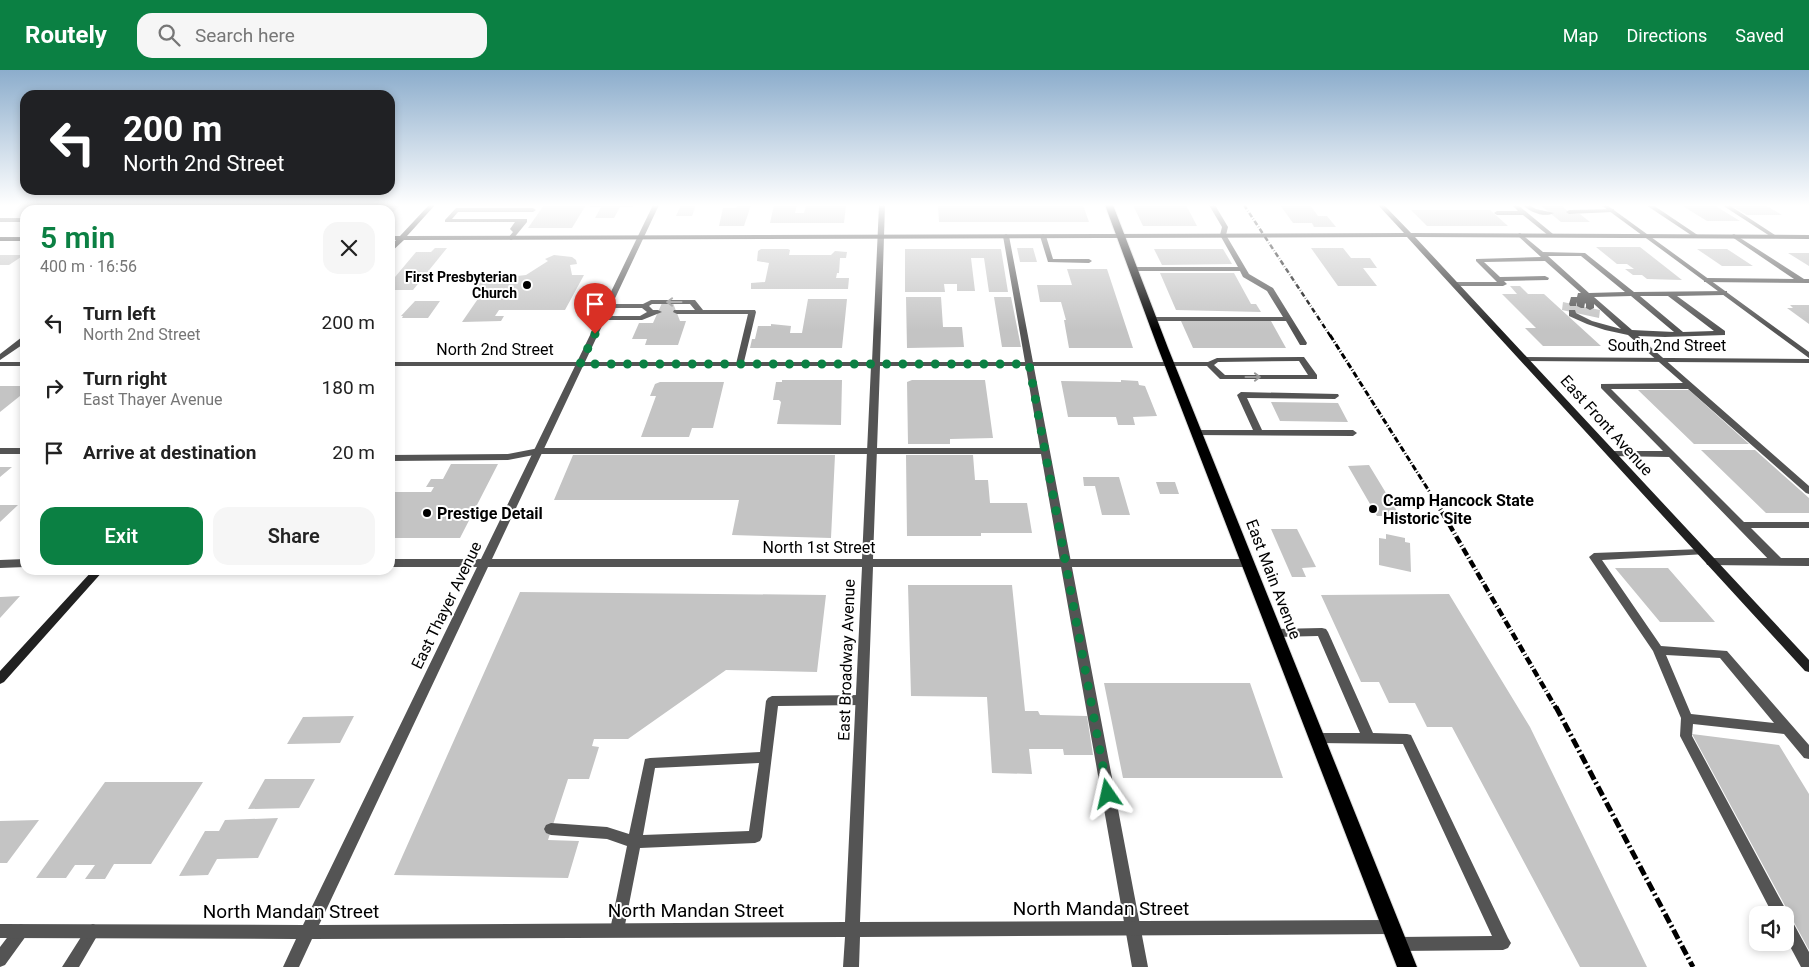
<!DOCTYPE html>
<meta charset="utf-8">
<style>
:root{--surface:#fff;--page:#f6f6f6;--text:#222;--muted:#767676;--accent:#0b8043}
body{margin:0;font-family:Roboto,sans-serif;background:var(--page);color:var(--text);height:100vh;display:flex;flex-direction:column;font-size:19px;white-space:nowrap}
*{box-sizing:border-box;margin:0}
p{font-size:16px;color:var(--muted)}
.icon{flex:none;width:28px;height:28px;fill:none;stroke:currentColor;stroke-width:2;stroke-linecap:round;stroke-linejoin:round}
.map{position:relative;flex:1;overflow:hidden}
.side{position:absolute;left:20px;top:135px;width:375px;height:370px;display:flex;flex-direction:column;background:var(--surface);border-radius:15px;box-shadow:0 2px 8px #0003}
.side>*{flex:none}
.banner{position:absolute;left:20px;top:20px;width:375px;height:105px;border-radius:15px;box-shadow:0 2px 8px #0003;background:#202124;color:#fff;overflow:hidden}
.controls{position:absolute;left:1749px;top:836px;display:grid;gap:10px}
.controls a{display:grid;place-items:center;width:45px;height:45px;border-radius:10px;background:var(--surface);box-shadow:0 2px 8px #0003;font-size:25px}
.pin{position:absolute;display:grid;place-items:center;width:42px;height:42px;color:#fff;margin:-51px -21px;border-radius:50% 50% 50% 0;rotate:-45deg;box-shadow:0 0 5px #0007}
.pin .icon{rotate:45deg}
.me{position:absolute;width:55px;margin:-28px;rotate:349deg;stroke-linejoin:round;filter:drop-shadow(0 0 4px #0008)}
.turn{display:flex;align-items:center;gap:18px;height:105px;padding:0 20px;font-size:22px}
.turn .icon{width:65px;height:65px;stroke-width:2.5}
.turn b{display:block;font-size:35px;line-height:42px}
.round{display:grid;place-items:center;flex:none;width:52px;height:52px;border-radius:15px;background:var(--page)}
.head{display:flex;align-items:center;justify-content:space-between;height:85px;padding:0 20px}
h1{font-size:30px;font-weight:600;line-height:38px;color:var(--accent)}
.action{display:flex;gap:10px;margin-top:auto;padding:10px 20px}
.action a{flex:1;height:58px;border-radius:15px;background:var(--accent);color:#fff;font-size:20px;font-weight:600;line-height:58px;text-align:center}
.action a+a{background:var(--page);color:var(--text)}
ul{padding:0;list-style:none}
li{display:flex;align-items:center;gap:15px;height:65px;padding:0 20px}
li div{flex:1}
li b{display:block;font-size:19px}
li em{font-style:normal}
header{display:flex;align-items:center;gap:30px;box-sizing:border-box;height:70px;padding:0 25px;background:var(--accent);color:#fff}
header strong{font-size:24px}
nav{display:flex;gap:28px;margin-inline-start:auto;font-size:18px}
.search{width:350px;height:45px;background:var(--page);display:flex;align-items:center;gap:12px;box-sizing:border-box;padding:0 18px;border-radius:15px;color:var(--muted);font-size:19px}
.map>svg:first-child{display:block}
.building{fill:#c4c4c4}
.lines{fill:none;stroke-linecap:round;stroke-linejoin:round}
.primary-casing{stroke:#dbdbdb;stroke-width:2}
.lane{fill:#545454;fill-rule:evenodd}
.street{fill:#545454;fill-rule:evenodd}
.secondary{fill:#212121;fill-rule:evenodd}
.primary{fill:#000;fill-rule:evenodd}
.rail-far3{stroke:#000;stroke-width:2.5;stroke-dasharray:5 2 0.5 2;stroke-linecap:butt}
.rail-far2{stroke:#000;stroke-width:3;stroke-dasharray:6 2 1 2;stroke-linecap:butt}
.rail-far1{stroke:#000;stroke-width:4.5;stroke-dasharray:8 2.5 1 2.5;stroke-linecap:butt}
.rail{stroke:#000;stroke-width:5;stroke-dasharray:10 3 2 3;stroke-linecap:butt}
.oneway{stroke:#989898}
.route{stroke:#0b8043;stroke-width:9;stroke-dasharray:0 16.2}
.poi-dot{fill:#000;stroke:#fff;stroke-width:2}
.labels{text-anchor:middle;stroke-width:4;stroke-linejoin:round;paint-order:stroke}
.far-poi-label{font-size:14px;font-weight:bold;fill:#000;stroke:#fff;text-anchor:end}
.street-label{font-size:16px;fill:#000;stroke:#fff}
.poi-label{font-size:16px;font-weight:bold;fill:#000;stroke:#fff;text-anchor:start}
.near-street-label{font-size:19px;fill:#000;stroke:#fff}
</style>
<header>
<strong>Routely</strong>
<div class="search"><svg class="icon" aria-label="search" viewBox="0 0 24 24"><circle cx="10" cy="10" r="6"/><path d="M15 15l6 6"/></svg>Search here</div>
<nav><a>Map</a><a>Directions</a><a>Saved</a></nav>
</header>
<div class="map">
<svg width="1809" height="897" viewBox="0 0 1809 897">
<rect width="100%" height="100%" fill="#fff"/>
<path class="building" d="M 108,135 L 172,135 L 173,136 L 167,140 L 100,140 Z
M 349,135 L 400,135 L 390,145 L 390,140 L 344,140 Z
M 544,135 L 586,135 L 572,158 L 528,158 Z
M 591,135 L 634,135 L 633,137 L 620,137 L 614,148 L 595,148 L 601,137 L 590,137 Z
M 681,135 L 696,135 L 692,146 L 676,146 Z
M 738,135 L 751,135 L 744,156 L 719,156 L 723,138 L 736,138 Z
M 774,135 L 797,135 L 795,143 L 804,143 L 806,135 L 846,135 L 844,153 L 770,153 Z
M 938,135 L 1083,135 L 1089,152 L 939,152 Z
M 1133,135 L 1186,135 L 1197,156 L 1143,156 Z
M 1280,135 L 1310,135 L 1318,146 L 1327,146 L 1336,157 L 1314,157 L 1312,153 L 1293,153 Z
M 1540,135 L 1560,135 L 1572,144 L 1580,144 L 1590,152 L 1561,152 Z
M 1681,135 L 1714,135 L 1740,151 L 1707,151 Z
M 1730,135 L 1765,135 L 1782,145 L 1747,145 Z
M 1411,140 L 1490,140 L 1508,156 L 1427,156 Z
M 1596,177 L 1640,177 L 1682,210 L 1647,209 L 1642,205 L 1633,205 L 1625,199 L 1634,199 L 1627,194 L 1617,194 Z
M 435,178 L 447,178 L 413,220 L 390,220 L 390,213 L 416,182 L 431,182 Z
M 1017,178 L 1033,178 L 1037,192 L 1020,192 Z
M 1311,178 L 1343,178 L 1351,188 L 1370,188 L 1377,198 L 1363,198 L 1377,216 L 1338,216 Z
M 761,179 L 788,179 L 790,180 L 789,185 L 831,185 L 835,181 L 847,182 L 846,188 L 840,188 L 839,203 L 837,203 L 836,208 L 849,208 L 848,219 L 751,219 L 751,213 L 765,212 L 769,193 L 757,191 L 758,181 Z
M 905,179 L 1001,179 L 1008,222 L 989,222 L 984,188 L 971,188 L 975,221 L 957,221 L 957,214 L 944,214 L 945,222 L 905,222 Z
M 1154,179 L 1223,179 L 1232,194 L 1162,195 Z
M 1697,179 L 1727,179 L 1753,196 L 1722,196 Z
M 1788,183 L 1809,183 L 1809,196 Z
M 0,185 L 24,185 L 9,195 L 0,195 Z
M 554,185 L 572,187 L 576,190 L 577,194 L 570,195 L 572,205 L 584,205 L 565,240 L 499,240 L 495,246 L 504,246 L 501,251 L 462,252 L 484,220 L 472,220 L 480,210 L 526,205 L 548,191 L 545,189 Z
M 1067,199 L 1107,199 L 1133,278 L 1069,278 L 1064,250 L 1066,250 L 1061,232 L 1040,232 L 1037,215 L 1072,215 Z
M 1160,203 L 1234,203 L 1251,234 L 1256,234 L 1261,242 L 1176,240 Z
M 1510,216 L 1520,216 L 1528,224 L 1544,224 L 1601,276 L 1543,276 L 1525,258 L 1536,258 L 1502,224 L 1517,224 Z
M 906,227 L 941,227 L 943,257 L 962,257 L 964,277 L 907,278 Z
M 994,227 L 1011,227 L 1021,277 L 1002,277 Z
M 808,229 L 847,229 L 842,278 L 750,278 L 752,269 L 755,269 L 758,256 L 771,256 L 771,254 L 791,256 L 790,263 L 802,263 Z
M 415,231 L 440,231 L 428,248 L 402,248 L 403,246 L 401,246 Z
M 1563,232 L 1600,240 L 1599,248 L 1562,240 Z
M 662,233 L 673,233 L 680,251 L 686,251 L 678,275 L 645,275 L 647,269 L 632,269 L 639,253 L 653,253 Z
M 1790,235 L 1809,235 L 1809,254 L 1787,238 L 1793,238 Z
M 1181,251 L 1271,251 L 1286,278 L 1193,278 Z
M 782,310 L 842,310 L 841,355 L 777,354 L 781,332 L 779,330 L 773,330 L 776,312 L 782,312 Z
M 912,310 L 985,310 L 993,368 L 950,369 L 950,374 L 908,374 L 907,312 Z
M 1121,310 L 1138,311 L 1139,315 L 1145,316 L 1157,346 L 1133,347 L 1135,355 L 1118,355 L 1116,347 L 1068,347 L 1061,311 L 1121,312 Z
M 660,312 L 724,312 L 713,358 L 692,358 L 689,367 L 641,367 L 656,326 L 650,326 L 655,314 Z
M 0,316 L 25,316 L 25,322 L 0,342 Z
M 1638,320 L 1689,320 L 1749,374 L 1694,374 Z
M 1271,332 L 1338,333 L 1348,352 L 1280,351 Z
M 1701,380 L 1755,380 L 1809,428 L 1809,443 L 1766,443 Z
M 573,385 L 835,385 L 831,468 L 732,465 L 739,430 L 554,430 Z
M 906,385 L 973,385 L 975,410 L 988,410 L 990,433 L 1027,433 L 1032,463 L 981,463 L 981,466 L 907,466 Z
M 451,394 L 498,394 L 460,468 L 390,468 L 390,422 L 431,422 L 434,417 L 426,417 L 431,409 L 443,409 Z
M 1369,395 L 1400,446 L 1377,446 L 1348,396 Z
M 0,397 L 12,397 L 0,407 Z
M 1083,407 L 1119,407 L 1130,445 L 1102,445 L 1095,416 L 1084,416 Z
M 1156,412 L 1175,412 L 1179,424 L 1160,424 Z
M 0,435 L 18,435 L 0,452 Z
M 1271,459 L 1297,459 L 1316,497 L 1302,498 L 1306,507 L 1292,507 Z
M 1386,464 L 1405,468 L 1405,472 L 1410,473 L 1411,502 L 1379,495 L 1379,468 L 1386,469 Z
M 1615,498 L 1668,498 L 1715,552 L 1660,552 Z
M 908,515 L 1012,515 L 1025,641 L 1038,641 L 1040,645 L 1087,646 L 1093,685 L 1064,685 L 1063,679 L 1029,679 L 1032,704 L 992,703 L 987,627 L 911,626 Z
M 520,522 L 826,525 L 817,602 L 726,600 L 628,669 L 594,669 L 592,676 L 599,677 L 589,709 L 568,709 L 548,770 L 579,771 L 568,808 L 394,805 Z
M 1449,524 L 1530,657 L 1647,897 L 1580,897 L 1452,657 L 1427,657 L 1415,633 L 1389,633 L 1379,612 L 1361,612 L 1321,525 Z
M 20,526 L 0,548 L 0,527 Z
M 1104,613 L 1250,613 L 1283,708 L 1123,708 Z
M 354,646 L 340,673 L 287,674 L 303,647 Z
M 1692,664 L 1779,675 L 1809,724 L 1809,880 Z
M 265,709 L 315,709 L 299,738 L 248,739 Z
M 105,712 L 203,712 L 151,794 L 114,794 L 105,809 L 85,809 L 95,795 L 75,795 L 66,808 L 36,808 Z
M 278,748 L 258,788 L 217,789 L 208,805 L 179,806 L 205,761 L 219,761 L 225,750 Z
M 39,750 L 7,793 L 0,793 L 0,751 Z"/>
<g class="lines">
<g class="primary-casing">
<path id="primary" d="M 1105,135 L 1113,135 L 1168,278 L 1417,897 L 1397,897 L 1158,278 Z"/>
</g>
<path class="lane" d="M 94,135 L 101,135 L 94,140 L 87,140 Z
M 240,135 L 246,135 L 240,140 L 233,140 Z
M 272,135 L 278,135 L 272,140 L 265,140 Z
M 302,135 L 342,135 L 339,137 L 305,137 Z
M 1209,135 L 1215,135 L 1228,157 L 1226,165 L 1249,204 L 1273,218 L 1307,273 L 1306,275 L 1300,275 L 1286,251 L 1149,251 L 1149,247 L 1283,247 L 1267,221 L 1243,207 L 1240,201 L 1134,201 L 1130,199 L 1134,197 L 1238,197 L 1220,165 L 1222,157 Z
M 1512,135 L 1518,135 L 1553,164 L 1553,166 L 1549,166 L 1523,145 L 1497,145 L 1494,143 L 1497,141 L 1518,141 Z
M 1523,135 L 1529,135 L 1536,139 L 1554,143 C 1544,148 1530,142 1523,135 Z
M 1646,135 L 1653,135 L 1699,166 L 1694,167 Z
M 1722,135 L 1729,135 L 1778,167 L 1773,168 Z
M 456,138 L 533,138 L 536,140 L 533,142 L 458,142 L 452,149 L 527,149 L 527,152 L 513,169 L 511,170 L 508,168 L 513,162 L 510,159 L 515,152 L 445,152 L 445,150 Z
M 1614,139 L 1614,141 L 1612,142 L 1569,144 L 1566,142 L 1569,140 Z
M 0,148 L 25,148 L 25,152 L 0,152 Z
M 1520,163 L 1543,182 L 1585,183 L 1634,222 L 1727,221 L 1727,225 L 1724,225 L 1677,226 L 1725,261 L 1725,265 L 1665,267 L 1638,266 L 1809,416 L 1809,424 L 1806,423 L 1688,319 L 1611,319 L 1744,452 L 1809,452 L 1809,458 L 1751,458 L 1782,489 L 1783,492 L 1782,495 L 1774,495 L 1669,387 L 1609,386 L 1607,384 L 1609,382 L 1612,381 L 1663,381 L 1601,318 L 1601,314 L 1683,313 L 1628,265 L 1605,260 L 1587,254 L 1569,246 L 1569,240 L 1575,240 L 1576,243 L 1592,251 L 1621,259 L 1594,234 L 1594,238 L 1590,240 L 1586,238 L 1586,234 L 1585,233 L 1584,238 L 1581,238 L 1577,236 L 1577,232 L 1576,236 L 1570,236 L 1569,234 L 1571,227 L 1577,227 L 1578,223 L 1581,223 L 1545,191 L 1484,192 L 1500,207 L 1545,206 L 1549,208 L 1548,210 L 1504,211 L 1507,214 L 1503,216 L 1452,216 L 1452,212 L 1497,212 L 1476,191 L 1476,189 L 1541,187 L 1518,166 L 1518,164 ZM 1548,186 L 1581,186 L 1625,222 L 1589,223 ZM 1631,226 L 1674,262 L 1632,260 L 1594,227 ZM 1640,226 L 1668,226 L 1714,261 L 1683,262 Z
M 1006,164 L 1009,166 L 1148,897 L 1132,897 L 1041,384 L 539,384 L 508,390 L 390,391 L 390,385 L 508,384 L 539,378 L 1040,378 L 1003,166 Z
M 1043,164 L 1046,166 L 1053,189 L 1089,189 L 1092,191 L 1089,193 L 1048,192 L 1040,166 Z
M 1734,164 L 1804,209 L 1809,209 L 1809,213 L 1704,212 L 1704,208 L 1707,208 L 1794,209 L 1732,167 L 1732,165 Z
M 651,230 L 695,230 L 703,240 L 755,240 L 756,242 L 743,296 L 737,296 L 736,294 L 748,244 L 677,244 L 673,242 L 674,240 L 695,240 L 690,234 L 652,234 L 649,236 L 653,240 L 658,240 L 662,242 L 642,250 L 602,250 L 598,248 L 602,246 L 640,246 L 647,242 L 642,238 L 608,238 L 604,236 L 608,234 L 643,234 Z
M 1301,287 L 1304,287 L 1317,305 L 1317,309 L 1220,309 L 1207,296 L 1170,296 L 1166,294 L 1170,292 L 1208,292 L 1217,288 ZM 1299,291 L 1308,305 L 1225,305 L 1214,295 L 1218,292 Z
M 1241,322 L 1338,324 L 1339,326 L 1335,329 L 1247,328 L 1262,360 L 1353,360 L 1357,363 L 1353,366 L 1193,365 L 1192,363 L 1193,361 L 1196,360 L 1253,360 L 1237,325 Z
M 0,378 L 25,378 L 25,384 L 0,384 Z
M 1702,479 L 1706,480 L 1707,482 L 1706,484 L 1602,490 L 1661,576 L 1727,581 L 1809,675 L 1809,689 L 1804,688 L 1784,664 L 1693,654 L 1692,666 L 1786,840 L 1788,846 L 1790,847 L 1809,882 L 1809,897 L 1801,897 L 1785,867 L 1785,845 L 1773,845 L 1680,666 L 1681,648 L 1653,581 L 1589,487 L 1594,483 ZM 1666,585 L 1720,588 L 1774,653 L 1691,644 Z
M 1322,558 L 1326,559 L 1328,562 L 1373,663 L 1407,664 L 1411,665 L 1508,868 L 1511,873 L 1508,878 L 1503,880 L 1398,881 L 1393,879 L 1390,874 L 1393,869 L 1398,867 L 1492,866 L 1403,674 L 1317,673 L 1313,672 L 1311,668 L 1313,664 L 1317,663 L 1360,663 L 1318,566 L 1275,567 L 1271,566 L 1269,563 L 1271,560 L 1275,559 Z
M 862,625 L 866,627 L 868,630 L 866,633 L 862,635 L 778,636 L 762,767 L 760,771 L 755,773 L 640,778 L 624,860 L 622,865 L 617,867 L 612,865 L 610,860 L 627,776 L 607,769 L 551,765 L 546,763 L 544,759 L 546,755 L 551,753 L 607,757 L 629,764 L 645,689 L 650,688 L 760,682 L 766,631 L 768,628 L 772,626 ZM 759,693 L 749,761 L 643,765 L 655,698 Z
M 21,854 L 26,856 L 28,861 L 26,866 L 5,895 L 0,897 L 0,877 L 16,856 Z
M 93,854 L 98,856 L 100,861 L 79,897 L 62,897 L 88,856 Z"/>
<path class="street" d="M 202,135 L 208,135 L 202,140 L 195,140 Z
M 653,135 L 659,135 L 585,292 L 872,292 L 879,135 L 885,135 L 880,292 L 1170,292 L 1174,294 L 1170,296 L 880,296 L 873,489 L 1247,489 L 1252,493 L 1247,497 L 873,497 L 860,852 L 1391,850 L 1396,852 L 1398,857 L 1396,862 L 1391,864 L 860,867 L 859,897 L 843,897 L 845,867 L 312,869 L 299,897 L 283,897 L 296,869 L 0,868 L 0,854 L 303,855 L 477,497 L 390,497 L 390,489 L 481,489 L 575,296 L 390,296 L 390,292 L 577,292 ZM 583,296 L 871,296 L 862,489 L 492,489 ZM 488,497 L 862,497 L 845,852 L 319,855 Z
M 1601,135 L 1607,135 L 1809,282 L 1809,288 Z
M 22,267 L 25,267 L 25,273 L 0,290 L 0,284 Z
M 1522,287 L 1809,289 L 1809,293 L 1525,291 L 1521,289 Z
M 0,292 L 25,292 L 25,296 L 0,296 Z
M 1711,488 L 1809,488 L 1809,496 L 1707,495 L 1706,492 Z
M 25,489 L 25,497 L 0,498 L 0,490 Z"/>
<path class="secondary" d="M 429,135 L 435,135 L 407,166 L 1404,163 L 1378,135 L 1384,135 L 1411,163 L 1809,165 L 1809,169 L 1415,167 L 1809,590 L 1809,602 L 1805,601 L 1407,167 L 404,170 L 390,183 L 390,177 L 396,170 L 390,170 L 390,166 L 400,166 Z
M 0,167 L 25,167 L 25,171 L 0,171 Z
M 93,500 L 104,500 L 4,612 L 0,614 L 0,601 Z"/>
<use href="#primary" class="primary"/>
<path class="rail-far3" d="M 1244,135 L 1331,267"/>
<path class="rail-far2" d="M 1330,265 L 1436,432"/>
<path class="rail-far1" d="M 1435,430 L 1556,638"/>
<path class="rail" d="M 1556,637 L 1693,897"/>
</g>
<defs><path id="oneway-shaft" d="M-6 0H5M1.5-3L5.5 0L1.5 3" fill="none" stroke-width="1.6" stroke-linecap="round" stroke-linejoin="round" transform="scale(1.25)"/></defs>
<g class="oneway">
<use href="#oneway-shaft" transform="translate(674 232) rotate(180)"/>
<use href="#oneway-shaft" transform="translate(1253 307)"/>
</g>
<linearGradient id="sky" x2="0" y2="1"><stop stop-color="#8cadcc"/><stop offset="0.52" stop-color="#fff"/><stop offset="1" stop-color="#fff" stop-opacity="0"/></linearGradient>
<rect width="1809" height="260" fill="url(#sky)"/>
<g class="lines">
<path class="route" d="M 595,264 L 580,294 L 1029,294 L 1108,724"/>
</g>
<g class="poi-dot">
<circle cx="527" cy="215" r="5"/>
<circle cx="1373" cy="439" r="5"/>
<circle cx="427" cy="443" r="5"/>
</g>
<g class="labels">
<g class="far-poi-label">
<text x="517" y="212">First Presbyterian<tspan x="517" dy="16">Church</tspan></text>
</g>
<g class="street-label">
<text x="1667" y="281">South 2nd Street</text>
<text x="495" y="285">North 2nd Street</text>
<text transform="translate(1607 355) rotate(48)" y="6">East Front Avenue</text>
<text x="819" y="483">North 1st Street</text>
<text transform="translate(1274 509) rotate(69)" y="6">East Main Avenue</text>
<text transform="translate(446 535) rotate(-64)" y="6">East Thayer Avenue</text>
<text transform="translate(846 590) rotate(-88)" y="6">East Broadway Avenue</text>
</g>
<g class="poi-label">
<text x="1383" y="436">Camp Hancock State<tspan x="1383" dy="18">Historic Site</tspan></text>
<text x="437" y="449">Prestige Detail</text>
</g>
<g class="near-street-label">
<text x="1101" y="845">North Mandan Street</text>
<text x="696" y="847">North Mandan Street</text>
<text x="291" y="848">North Mandan Street</text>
</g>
</g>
</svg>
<div class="controls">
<a><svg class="icon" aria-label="sound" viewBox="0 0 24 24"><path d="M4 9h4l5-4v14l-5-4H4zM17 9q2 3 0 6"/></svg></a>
</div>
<div class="pin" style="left:595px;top:264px;background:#d93025"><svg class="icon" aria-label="arrive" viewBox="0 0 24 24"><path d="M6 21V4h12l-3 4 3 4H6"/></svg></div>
<svg class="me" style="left:1108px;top:724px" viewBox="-20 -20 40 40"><path d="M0-17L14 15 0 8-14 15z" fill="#0b8043" stroke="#fff" stroke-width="4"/></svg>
<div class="banner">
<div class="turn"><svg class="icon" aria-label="left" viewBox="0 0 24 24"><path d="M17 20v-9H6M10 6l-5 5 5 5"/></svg><div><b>200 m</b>North 2nd Street</div></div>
</div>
<section class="side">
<div class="head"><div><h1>5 min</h1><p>400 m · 16:56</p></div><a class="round"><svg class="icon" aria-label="close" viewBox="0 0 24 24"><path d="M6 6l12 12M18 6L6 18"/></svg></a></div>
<ul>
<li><svg class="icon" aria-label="left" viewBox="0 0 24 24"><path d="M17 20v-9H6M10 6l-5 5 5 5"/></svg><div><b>Turn left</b><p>North 2nd Street</p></div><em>200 m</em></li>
<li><svg class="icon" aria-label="right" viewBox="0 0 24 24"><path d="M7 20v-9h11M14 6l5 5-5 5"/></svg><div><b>Turn right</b><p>East Thayer Avenue</p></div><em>180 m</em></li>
<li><svg class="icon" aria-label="arrive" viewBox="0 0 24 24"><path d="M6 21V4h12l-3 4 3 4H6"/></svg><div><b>Arrive at destination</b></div><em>20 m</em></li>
</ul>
<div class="action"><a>Exit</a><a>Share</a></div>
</section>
</div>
